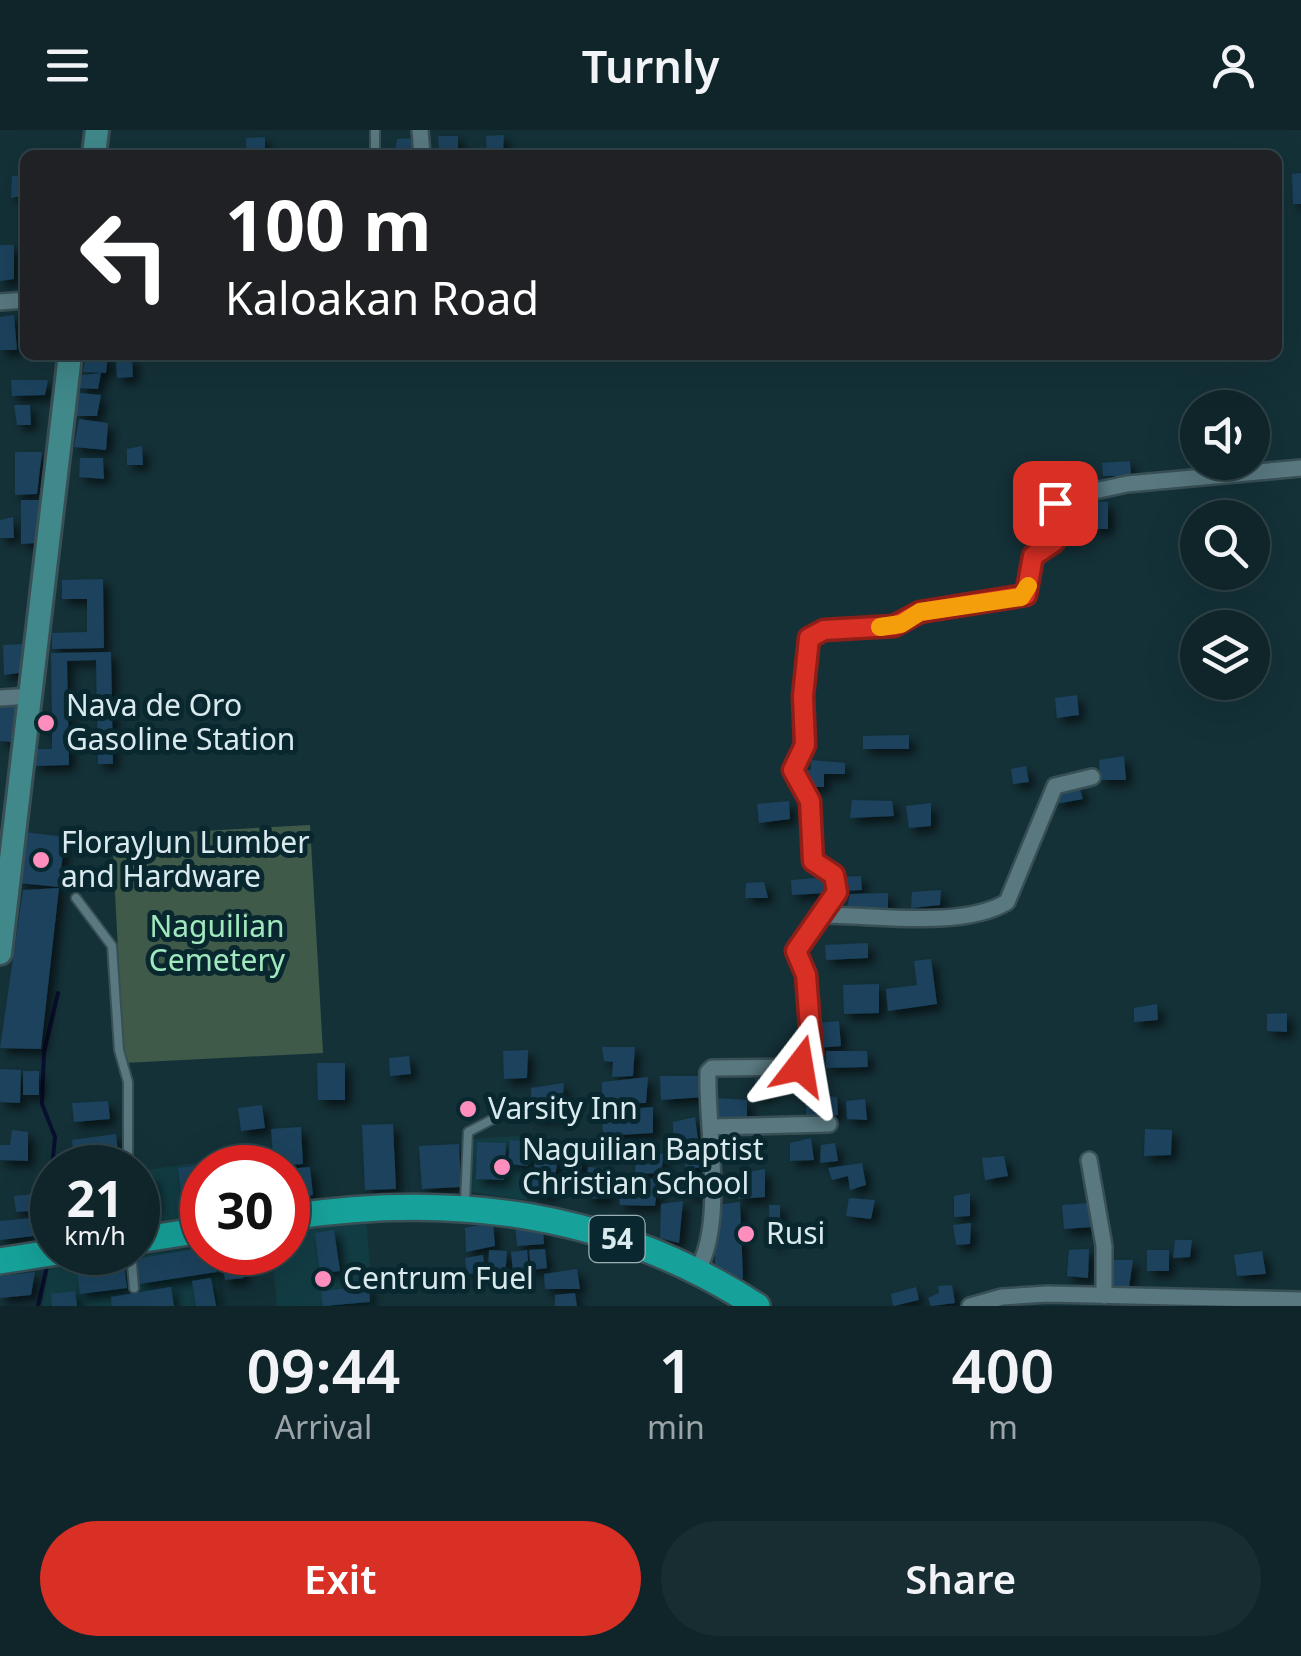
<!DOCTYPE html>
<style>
:root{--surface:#0f252a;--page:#182d32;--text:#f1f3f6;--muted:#9ba5a8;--line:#2f4247;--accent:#d93025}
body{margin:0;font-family:"Noto Sans",sans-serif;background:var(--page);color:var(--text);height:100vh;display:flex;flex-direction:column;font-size:38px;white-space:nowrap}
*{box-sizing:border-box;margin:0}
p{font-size:32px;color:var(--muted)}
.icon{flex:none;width:55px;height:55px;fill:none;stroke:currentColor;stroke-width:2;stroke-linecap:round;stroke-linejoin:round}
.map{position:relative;height:1176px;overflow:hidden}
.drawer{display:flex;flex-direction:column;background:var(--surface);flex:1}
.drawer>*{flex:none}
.guide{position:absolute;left:20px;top:20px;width:1262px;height:210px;border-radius:15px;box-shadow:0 10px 40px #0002,0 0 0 2px var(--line);background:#202124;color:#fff;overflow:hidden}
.controls{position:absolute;left:1180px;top:260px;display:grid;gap:20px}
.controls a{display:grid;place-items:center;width:90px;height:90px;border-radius:50%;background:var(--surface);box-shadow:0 10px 40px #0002,0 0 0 2px var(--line);font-size:50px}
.speed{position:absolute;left:30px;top:1015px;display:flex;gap:20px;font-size:50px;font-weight:700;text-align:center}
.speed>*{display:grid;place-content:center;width:130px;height:130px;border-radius:50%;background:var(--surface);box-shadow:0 10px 40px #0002,0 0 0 2px var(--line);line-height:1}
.speed small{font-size:25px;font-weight:400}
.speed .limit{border:15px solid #d22;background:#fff;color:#111}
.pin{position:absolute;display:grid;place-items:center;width:85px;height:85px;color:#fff;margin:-42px;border-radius:20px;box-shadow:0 5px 15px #0006}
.me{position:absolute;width:110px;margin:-55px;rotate:14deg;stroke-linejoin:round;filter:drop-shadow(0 0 8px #0008)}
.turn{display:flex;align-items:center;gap:35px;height:210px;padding:0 40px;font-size:45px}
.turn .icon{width:130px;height:130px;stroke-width:2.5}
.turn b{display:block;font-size:70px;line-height:85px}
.eta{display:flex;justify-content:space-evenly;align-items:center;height:170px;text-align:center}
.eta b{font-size:60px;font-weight:600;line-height:70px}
.button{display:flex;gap:20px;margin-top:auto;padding:20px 40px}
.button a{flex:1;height:115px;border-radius:60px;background:var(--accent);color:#fff;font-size:40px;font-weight:600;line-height:115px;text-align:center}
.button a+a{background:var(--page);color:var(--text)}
header{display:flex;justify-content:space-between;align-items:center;height:130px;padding:0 40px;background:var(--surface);font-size:45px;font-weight:600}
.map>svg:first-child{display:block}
.built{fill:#123c43}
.green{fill:#405a4a}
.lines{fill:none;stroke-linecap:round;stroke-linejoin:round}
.stream{stroke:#090f2f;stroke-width:4}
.building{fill:#1b425d;filter:url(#shadow)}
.service-casing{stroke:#384f55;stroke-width:12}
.minor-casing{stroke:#384f55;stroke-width:20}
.secondary-casing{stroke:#384f55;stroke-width:28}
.trunk-casing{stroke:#384f55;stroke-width:30}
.service{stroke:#597880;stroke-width:8}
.minor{stroke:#597880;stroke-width:15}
.secondary{stroke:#40888a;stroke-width:22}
.trunk{stroke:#16a29a;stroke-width:25}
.route-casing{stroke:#8d1f18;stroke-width:25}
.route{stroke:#d93025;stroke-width:18}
.slow{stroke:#f59e0b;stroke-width:18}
.poi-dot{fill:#fe8ebd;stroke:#09272e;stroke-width:4}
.labels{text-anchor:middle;stroke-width:10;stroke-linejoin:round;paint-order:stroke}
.shield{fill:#09272e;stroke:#9bb0b4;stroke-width:2.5}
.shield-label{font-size:28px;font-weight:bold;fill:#d9eaee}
.poi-label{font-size:30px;fill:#d9eaee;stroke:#09272e;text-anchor:start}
.park-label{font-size:30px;fill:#a0e9be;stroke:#09272e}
</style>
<header><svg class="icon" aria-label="menu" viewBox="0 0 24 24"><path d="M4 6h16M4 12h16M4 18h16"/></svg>Turnly<svg class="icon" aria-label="person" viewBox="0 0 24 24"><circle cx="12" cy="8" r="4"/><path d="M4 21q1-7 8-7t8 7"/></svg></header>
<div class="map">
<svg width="1301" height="1176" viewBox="0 0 1301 1176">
<defs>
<filter id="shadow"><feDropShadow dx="6" dy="6" stdDeviation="5" flood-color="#0009"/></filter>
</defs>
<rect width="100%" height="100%" fill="#143138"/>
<path class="built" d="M 517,1006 L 535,1012 L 526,1070 L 471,1062 L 473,1009 Z
M 219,1030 L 220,1037 L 202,1038 L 202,1089 L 138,1098 L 138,1041 Z
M 366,1088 L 373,1176 L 277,1176 L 272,1123 L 288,1122 L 288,1100 Z
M 202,1117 L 202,1122 L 216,1123 L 221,1176 L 42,1176 L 49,1138 Z"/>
<path class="green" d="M 310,695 L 323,923 L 124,933 L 112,706 Z"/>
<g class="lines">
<path class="stream" d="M 45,1111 L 55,1007 L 42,974 L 44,922 L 58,863
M 38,1176 L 48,1132"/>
</g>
<path class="building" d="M 504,5 L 503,23 L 487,24 L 486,6 Z
M 438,6 L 458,6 L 458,20 L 439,20 Z
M 265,7 L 265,25 L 247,25 L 246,8 Z
M 414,8 L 414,24 L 395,25 L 397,9 Z
M 1301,43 L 1301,74 L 1293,74 L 1292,44 Z
M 12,46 L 25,46 L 25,65 L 11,68 Z
M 0,115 L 14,115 L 14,149 L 0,151 Z
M 14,185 L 17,220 L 0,220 L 0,187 Z
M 86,225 L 108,225 L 106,243 L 83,242 Z
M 132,227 L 133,247 L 117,248 L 116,228 Z
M 101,243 L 98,259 L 78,258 L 82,245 Z
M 11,250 L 48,250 L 45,265 L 12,266 Z
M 79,263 L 101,265 L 97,286 L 75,286 Z
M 14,275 L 30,275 L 31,295 L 17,295 Z
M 79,289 L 108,293 L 106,320 L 74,317 Z
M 142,316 L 143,335 L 127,335 L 127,319 Z
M 15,322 L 42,322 L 37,364 L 15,365 Z
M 80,328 L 103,328 L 104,349 L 79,347 Z
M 1130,331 L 1131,346 L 1103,346 L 1102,333 Z
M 21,370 L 41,370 L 36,413 L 21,414 Z
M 1084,371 L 1108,372 L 1108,399 L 1091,399 L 1091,391 L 1085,391 Z
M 13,387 L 14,408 L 0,408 L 0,390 Z
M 103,449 L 104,518 L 52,519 L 52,503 L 87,502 L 87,469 L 62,469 L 62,450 Z
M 24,514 L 26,542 L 4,545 L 3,515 Z
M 111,522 L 113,634 L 98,634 L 96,530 L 67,531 L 69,635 L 34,636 L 33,619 L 52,619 L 52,599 L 40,599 L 39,587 L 52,587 L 51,523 Z
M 1077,565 L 1079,585 L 1057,588 L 1055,568 Z
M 16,574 L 13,612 L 0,611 L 0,575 Z
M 909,605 L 909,619 L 863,619 L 863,606 Z
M 1124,626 L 1126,650 L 1100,650 L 1099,630 Z
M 811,630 L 845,633 L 845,644 L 824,644 L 824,657 L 802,657 L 803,640 L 811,640 Z
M 1026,636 L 1029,652 L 1013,654 L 1011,639 Z
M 1079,656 L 1083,669 L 1056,674 L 1055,659 Z
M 852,670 L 892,671 L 894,686 L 850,688 Z
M 789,671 L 790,689 L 759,693 L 757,674 Z
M 931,673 L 931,696 L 909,698 L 906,676 Z
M 24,702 L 65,707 L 59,757 L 18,753 Z
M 861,746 L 862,760 L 841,761 L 840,747 Z
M 827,747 L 828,763 L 792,765 L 791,750 Z
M 764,752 L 768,768 L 745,768 L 746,753 Z
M 59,758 L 41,919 L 0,918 L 23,760 Z
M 941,760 L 940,775 L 911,778 L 912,762 Z
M 888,763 L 888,781 L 846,782 L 850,764 Z
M 868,813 L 868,828 L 826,830 L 825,815 Z
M 931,829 L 937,874 L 888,881 L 886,859 L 917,855 L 914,831 Z
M 879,854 L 879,883 L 844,884 L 843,855 Z
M 1157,874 L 1158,890 L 1134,892 L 1134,878 Z
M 1287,883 L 1287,902 L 1267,901 L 1267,884 Z
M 839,891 L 841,916 L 817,918 L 815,893 Z
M 602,917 L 635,917 L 633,946 L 612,947 L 613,932 L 604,931 Z
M 528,920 L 527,948 L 504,949 L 503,921 Z
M 826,921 L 867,921 L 868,937 L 826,938 Z
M 409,926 L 411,944 L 390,946 L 389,928 Z
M 317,933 L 345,933 L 345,970 L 318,970 Z
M 0,939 L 21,940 L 20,973 L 0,972 Z
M 23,941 L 39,941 L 39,965 L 23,965 Z
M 660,946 L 705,946 L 705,967 L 661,970 Z
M 648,947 L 646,973 L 602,974 L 602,952 Z
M 755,948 L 774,950 L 772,962 L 756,966 Z
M 564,953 L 561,986 L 532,988 L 531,958 Z
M 806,964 L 837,967 L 838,985 L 806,988 Z
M 716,968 L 747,970 L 747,991 L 718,988 Z
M 865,969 L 867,990 L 847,989 L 846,971 Z
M 108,971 L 110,989 L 74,992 L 72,973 Z
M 262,975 L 265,998 L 241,1001 L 238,978 Z
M 653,977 L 653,1003 L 603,1006 L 602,981 Z
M 695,987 L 699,1017 L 673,1018 L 673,992 Z
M 393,994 L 396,1059 L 365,1060 L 362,995 Z
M 301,997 L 303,1034 L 274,1036 L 271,999 Z
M 1145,999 L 1172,1000 L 1171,1025 L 1144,1026 Z
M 12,1000 L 28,1002 L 28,1031 L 0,1030 L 0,1015 L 10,1015 Z
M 116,1004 L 119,1032 L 75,1036 L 72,1010 Z
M 811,1008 L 814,1030 L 790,1031 L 790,1013 Z
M 510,1010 L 530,1012 L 528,1036 L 508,1034 Z
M 477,1012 L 506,1013 L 504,1050 L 476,1049 Z
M 835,1013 L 838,1031 L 820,1033 L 821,1015 Z
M 459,1014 L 461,1057 L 422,1059 L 419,1016 Z
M 636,1022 L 664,1024 L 661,1043 L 635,1044 Z
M 706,1022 L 705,1037 L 686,1039 L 683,1023 Z
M 564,1024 L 582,1025 L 581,1044 L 563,1042 Z
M 536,1025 L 558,1028 L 552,1066 L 531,1063 Z
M 1004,1026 L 1008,1046 L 985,1050 L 982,1028 Z
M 862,1033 L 866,1055 L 850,1060 L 848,1046 L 832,1050 L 828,1038 Z
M 195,1036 L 202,1083 L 184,1085 L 178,1038 Z
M 310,1037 L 313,1065 L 288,1068 L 288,1039 Z
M 588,1037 L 610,1039 L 608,1069 L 586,1068 Z
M 765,1039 L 765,1067 L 738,1069 L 738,1044 Z
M 152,1046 L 156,1076 L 153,1082 L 138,1084 L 138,1048 Z
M 687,1046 L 702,1046 L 702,1064 L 685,1065 Z
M 658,1048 L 655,1076 L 620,1075 L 617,1052 Z
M 44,1063 L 45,1080 L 16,1082 L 14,1066 Z
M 970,1063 L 970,1086 L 954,1087 L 954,1066 Z
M 849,1068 L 875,1070 L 871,1089 L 846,1086 Z
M 683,1071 L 679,1113 L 660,1108 L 661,1074 Z
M 740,1072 L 743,1149 L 715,1137 L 715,1075 Z
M 1090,1073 L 1092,1097 L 1064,1099 L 1062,1075 Z
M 769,1075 L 780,1075 L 780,1113 L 770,1113 Z
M 32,1088 L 34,1106 L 0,1110 L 0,1091 Z
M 493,1092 L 495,1116 L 466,1122 L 465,1098 Z
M 527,1092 L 527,1100 L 543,1099 L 544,1114 L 517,1116 L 515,1093 Z
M 971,1093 L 970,1114 L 956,1115 L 953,1095 Z
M 334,1100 L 340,1141 L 320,1143 L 315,1103 Z
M 1175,1110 L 1192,1110 L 1190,1127 L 1173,1128 Z
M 202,1118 L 202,1122 L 214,1122 L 217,1142 L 139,1154 L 135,1129 Z
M 545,1119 L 547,1138 L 531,1140 L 529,1120 Z
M 1089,1119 L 1088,1148 L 1067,1146 L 1069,1120 Z
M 489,1120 L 507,1121 L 505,1148 L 488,1147 Z
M 527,1120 L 529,1140 L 513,1141 L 511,1122 Z
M 1147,1120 L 1169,1120 L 1169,1141 L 1147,1141 Z
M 1262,1121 L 1266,1144 L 1237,1146 L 1234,1125 Z
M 221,1122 L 241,1122 L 244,1148 L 225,1150 Z
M 483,1125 L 485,1142 L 467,1144 L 465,1128 Z
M 1112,1130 L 1133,1130 L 1129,1157 L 1110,1155 Z
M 124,1135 L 127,1158 L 80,1164 L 77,1141 Z
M 577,1139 L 580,1159 L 545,1159 L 544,1144 Z
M 35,1142 L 31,1165 L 0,1168 L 0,1146 Z
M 211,1148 L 216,1176 L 196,1176 L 192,1151 Z
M 952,1155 L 955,1173 L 931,1176 L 928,1168 L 939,1163 L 938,1156 Z
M 369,1156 L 370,1172 L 323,1176 L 321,1161 Z
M 171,1157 L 174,1176 L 112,1176 L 111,1167 Z
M 916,1157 L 919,1170 L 893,1176 L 891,1164 Z
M 75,1161 L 77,1176 L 52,1176 L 51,1164 Z
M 575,1163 L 577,1176 L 555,1176 L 555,1165 Z"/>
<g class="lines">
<g class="service-casing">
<path id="service" d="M 375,25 L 375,0
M 76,768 L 112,816 L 119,920 L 128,952 L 128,1038
M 465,1072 L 468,1002 L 497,987
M 131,1122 L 134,1158"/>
</g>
<g class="minor-casing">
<path id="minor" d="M 420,0 L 422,25
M 0,172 L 25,170
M 0,568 L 31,566
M 823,785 C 876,785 962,799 1007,772 L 1055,656 L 1092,647
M 710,997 L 829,994
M 1089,1030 L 1104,1116 L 1104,1166
M 697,1141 C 726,1092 706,998 708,942 L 712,938 L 800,937 L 812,923 L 806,845 L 796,821 L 837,762 L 833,745 L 813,731 L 810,671 L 793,640 L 805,615 L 803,566 L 809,508 L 824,500 L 894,496 L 920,482 L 1026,465 L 1033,426 L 1054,411 L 1058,369 L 1127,354 L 1301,338
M 970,1176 L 1002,1167 L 1048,1164 L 1301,1170"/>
</g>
<g class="secondary-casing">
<path id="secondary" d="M 94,25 L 97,0
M 0,823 L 70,225"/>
</g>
<g class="trunk-casing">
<path id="trunk" d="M 288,1087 C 455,1062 612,1082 757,1176
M 138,1110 L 202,1100
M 0,1131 L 57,1122"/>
</g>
<use href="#service" class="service"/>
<use href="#minor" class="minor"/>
<use href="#secondary" class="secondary"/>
<use href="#trunk" class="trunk"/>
</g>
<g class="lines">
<g class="route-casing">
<path id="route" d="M 800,936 L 812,923 L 806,845 L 796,821 L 837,762 L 834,745 L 813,731 L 810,671 L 793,640 L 805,615 L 803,566 L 809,508 L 824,500 L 894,496 L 920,482 L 1026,465 L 1033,426 L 1054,412 L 1055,373"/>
</g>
<use href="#route" class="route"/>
<path class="slow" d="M 880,497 L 901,494 L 920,482 L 1021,467 L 1028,456"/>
</g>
<g class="poi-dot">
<circle cx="46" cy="593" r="10"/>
<circle cx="41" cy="730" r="10"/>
<circle cx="468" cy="979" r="10"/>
<circle cx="502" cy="1037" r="10"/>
<circle cx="746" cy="1104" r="10"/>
<circle cx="323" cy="1149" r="10"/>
</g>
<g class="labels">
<rect class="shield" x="589.5" y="1086" width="55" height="46" rx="8"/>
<g class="shield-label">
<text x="617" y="1119">54</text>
</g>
<g class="poi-label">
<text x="66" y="586">Nava de Oro<tspan x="66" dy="34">Gasoline Station</tspan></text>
<text x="61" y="723">FlorayJun Lumber<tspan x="61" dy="34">and Hardware</tspan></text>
<text x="488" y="989">Varsity Inn</text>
<text x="522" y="1030">Naguilian Baptist<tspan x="522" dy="34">Christian School</tspan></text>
<text x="766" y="1114">Rusi</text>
<text x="343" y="1159">Centrum Fuel</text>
</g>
<g class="park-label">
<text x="217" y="807">Naguilian<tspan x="217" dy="34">Cemetery</tspan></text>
</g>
</g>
</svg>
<div class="controls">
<a><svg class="icon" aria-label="sound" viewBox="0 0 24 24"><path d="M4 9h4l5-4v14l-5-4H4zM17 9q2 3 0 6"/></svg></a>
<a><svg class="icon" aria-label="search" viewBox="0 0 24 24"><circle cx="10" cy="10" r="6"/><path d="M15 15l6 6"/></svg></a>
<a><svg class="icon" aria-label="layers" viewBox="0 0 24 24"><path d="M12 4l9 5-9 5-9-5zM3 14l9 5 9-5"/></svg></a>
</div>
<div class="speed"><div>21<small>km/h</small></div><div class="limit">30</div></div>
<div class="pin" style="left:1055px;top:373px;background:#d93025"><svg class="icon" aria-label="arrive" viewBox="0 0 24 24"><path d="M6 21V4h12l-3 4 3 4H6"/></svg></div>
<svg class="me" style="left:800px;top:936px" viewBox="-20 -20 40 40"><path d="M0-17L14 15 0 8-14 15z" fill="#d93025" stroke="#fff" stroke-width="4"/></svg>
<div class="guide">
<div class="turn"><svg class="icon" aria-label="left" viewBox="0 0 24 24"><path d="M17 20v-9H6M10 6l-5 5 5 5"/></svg><div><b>100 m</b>Kaloakan Road</div></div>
</div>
</div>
<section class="drawer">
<div class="eta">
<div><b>09:44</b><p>Arrival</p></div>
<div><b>1</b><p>min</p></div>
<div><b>400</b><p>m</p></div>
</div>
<div class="button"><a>Exit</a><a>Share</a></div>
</section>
